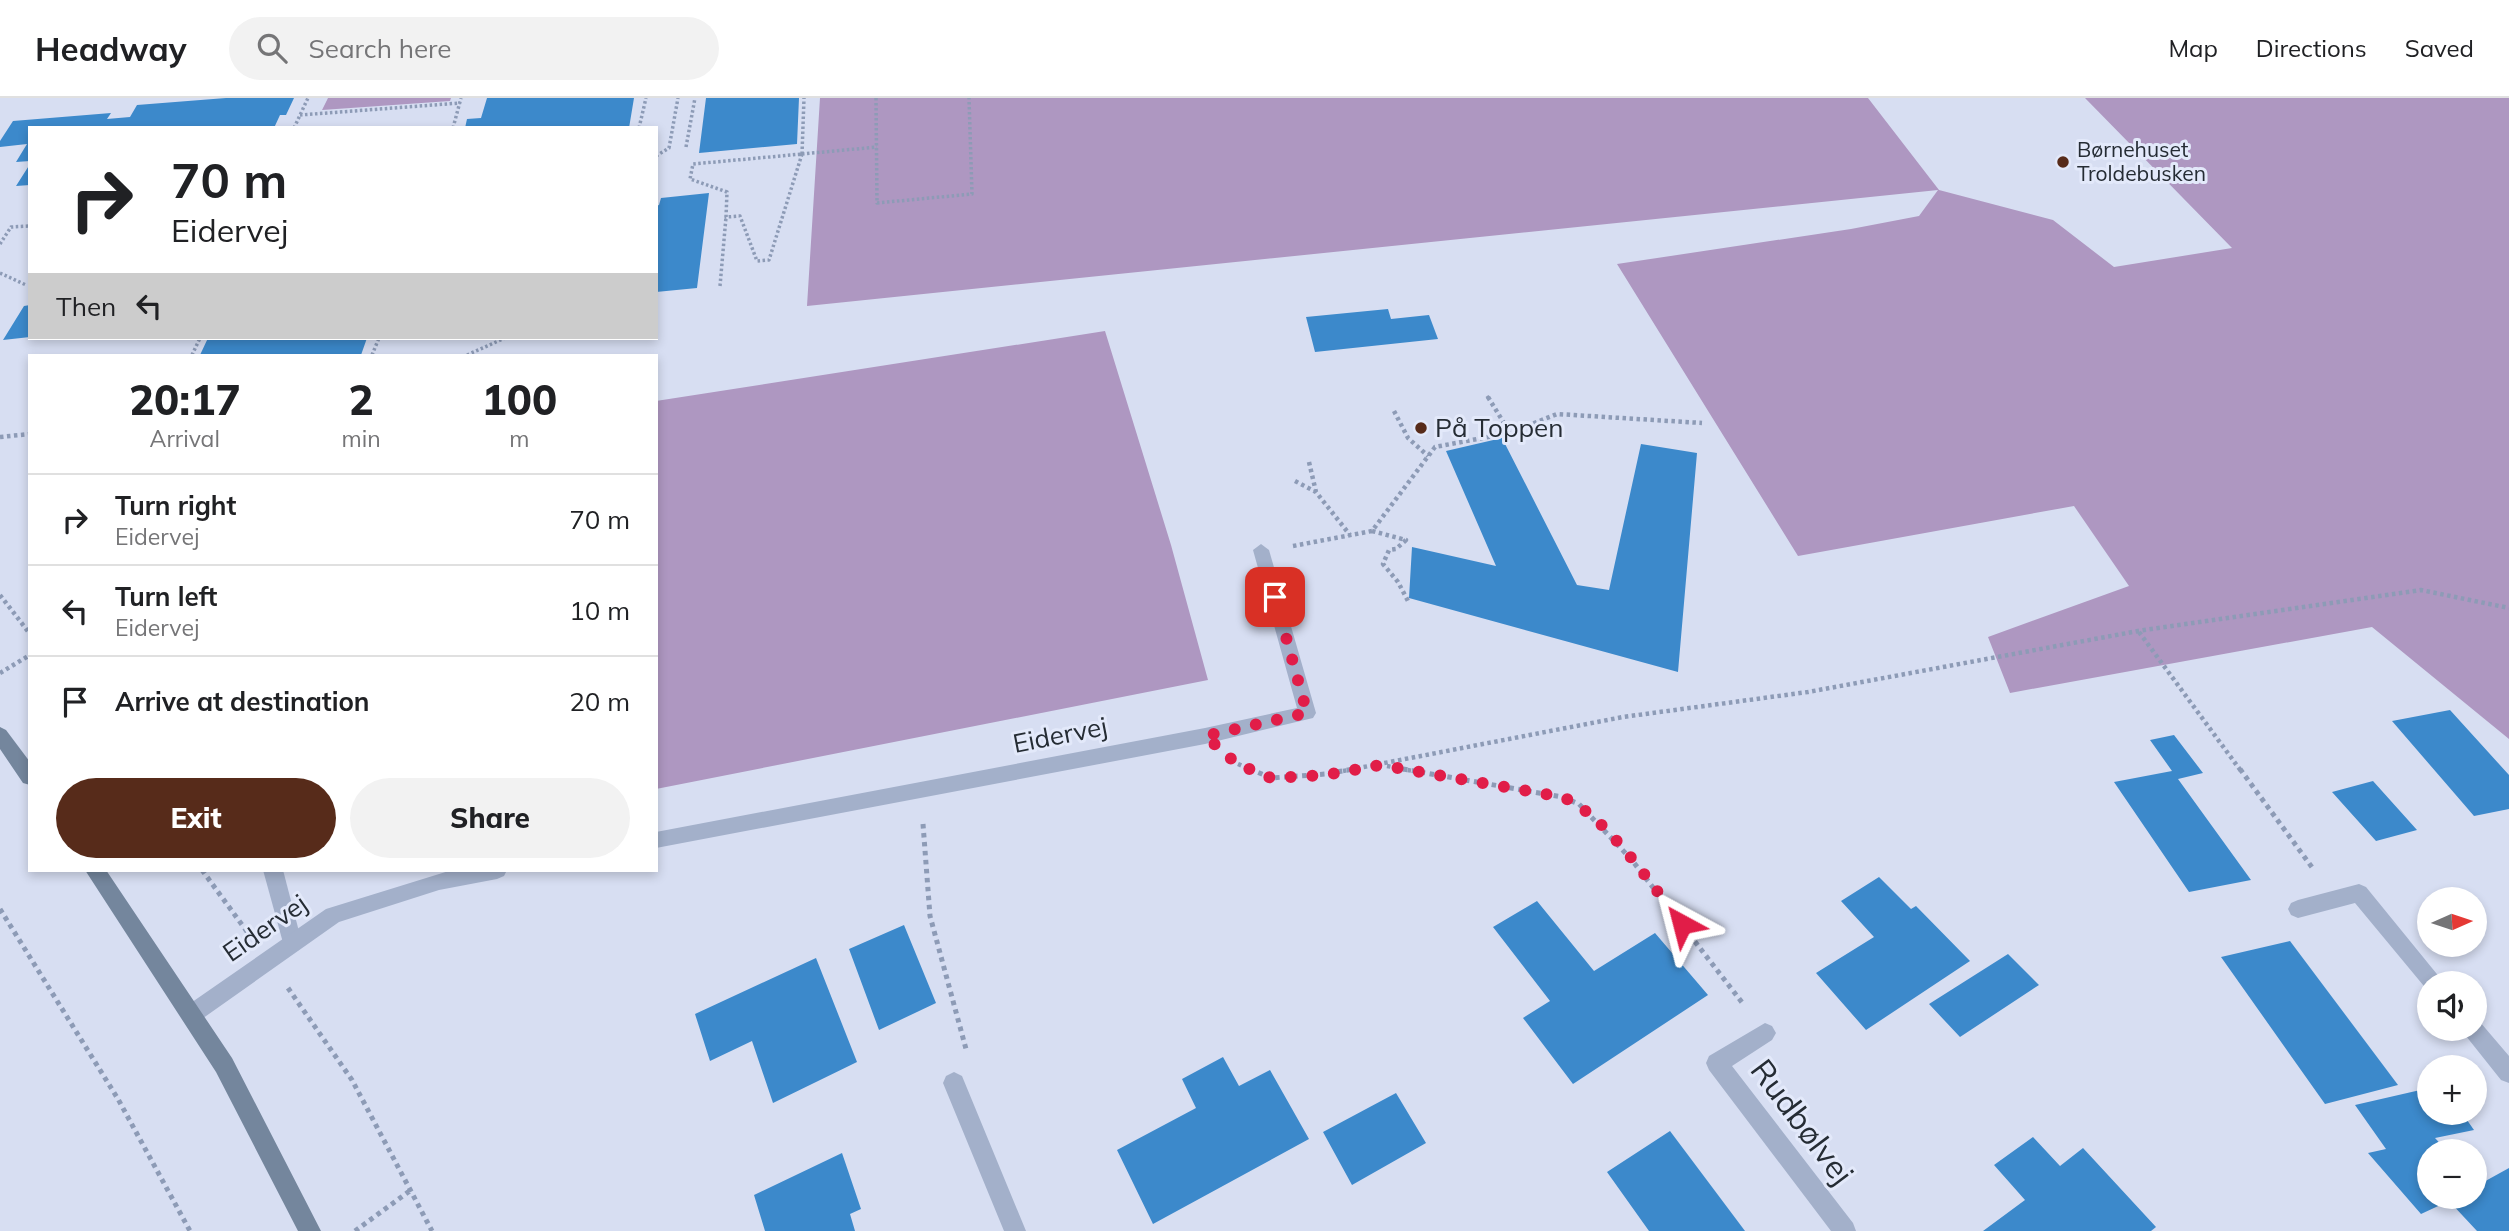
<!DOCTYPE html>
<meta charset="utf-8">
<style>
:root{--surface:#fff;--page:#f2f2f2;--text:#202124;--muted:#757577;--line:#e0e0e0;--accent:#572b1a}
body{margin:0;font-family:Mulish,sans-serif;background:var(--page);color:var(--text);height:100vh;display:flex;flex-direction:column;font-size:26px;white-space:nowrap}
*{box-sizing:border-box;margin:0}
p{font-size:23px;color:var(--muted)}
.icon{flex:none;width:38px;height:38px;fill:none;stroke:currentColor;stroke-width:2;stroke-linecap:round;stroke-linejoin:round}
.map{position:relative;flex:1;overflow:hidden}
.drawer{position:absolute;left:28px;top:256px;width:630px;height:518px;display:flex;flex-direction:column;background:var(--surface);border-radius:0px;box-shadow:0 4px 10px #0003}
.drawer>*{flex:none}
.banner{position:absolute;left:28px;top:28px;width:630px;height:214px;border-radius:0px;box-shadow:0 4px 10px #0003;background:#fff;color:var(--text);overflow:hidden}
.needle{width:46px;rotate:87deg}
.controls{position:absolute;left:2417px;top:789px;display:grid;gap:14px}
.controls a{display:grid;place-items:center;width:70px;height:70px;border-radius:50%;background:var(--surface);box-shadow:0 4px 10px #0003;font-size:35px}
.pin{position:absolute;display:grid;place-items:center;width:60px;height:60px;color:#fff;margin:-30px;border-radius:14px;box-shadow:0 4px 10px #0006}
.me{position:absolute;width:77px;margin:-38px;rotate:322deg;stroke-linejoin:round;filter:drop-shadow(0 0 5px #0008)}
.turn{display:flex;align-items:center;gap:24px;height:147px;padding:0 28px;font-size:32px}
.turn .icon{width:91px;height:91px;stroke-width:2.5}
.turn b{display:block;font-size:49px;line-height:60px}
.then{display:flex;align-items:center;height:66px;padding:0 28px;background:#0003;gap:14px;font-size:26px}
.eta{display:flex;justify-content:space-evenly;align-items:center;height:119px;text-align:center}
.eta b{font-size:42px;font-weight:800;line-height:49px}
.primary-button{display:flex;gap:14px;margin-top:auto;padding:14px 28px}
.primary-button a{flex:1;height:80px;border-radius:42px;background:var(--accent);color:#fff;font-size:28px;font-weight:800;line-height:80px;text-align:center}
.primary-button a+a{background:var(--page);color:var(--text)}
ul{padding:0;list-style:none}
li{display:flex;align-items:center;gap:21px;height:91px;padding:0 28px;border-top:2px solid var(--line)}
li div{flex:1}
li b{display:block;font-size:26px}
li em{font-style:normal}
header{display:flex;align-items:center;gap:42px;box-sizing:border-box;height:98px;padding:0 35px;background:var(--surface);border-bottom:2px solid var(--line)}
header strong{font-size:33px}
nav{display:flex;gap:38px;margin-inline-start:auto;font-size:24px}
.search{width:490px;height:63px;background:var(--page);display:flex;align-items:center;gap:18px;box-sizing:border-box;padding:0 24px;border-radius:38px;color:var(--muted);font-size:26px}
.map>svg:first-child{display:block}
.green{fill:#ae97c1}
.building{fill:#3c89cb}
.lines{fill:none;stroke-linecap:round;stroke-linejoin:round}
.path-far2{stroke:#8d9bb6;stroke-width:3.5;stroke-dasharray:2.5 2.5;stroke-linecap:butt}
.path-far1{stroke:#8d9bb6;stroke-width:4.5;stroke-dasharray:3.5 3.5;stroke-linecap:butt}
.path{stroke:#8d9bb6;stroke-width:5;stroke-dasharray:4.5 4.5;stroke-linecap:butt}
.lane{fill:#a3b0ca;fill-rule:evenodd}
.street{fill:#a3b0ca;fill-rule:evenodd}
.secondary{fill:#74869d;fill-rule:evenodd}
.route{stroke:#e11d48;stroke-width:12;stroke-dasharray:0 21.6}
.poi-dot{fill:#572b1a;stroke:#e3e9fa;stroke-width:2.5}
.labels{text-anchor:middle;stroke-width:6;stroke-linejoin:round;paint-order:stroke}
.far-poi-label{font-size:21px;fill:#252c34;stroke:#e3e9fa;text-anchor:start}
.poi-label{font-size:26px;fill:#252c34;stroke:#e3e9fa;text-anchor:start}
.street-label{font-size:26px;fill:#252c34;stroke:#e3e9fa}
.near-street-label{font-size:32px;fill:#252c34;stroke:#e3e9fa}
</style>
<header>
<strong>Headway</strong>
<div class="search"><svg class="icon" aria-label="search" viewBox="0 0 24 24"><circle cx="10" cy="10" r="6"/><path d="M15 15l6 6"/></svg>Search here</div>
<nav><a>Map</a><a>Directions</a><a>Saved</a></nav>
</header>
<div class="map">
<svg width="2509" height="1133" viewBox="0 0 2509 1133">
<rect width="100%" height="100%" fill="#d7def2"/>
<path class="green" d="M 328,0 L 451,0 L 450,3 L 322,12 Z
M 820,0 L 1868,0 L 1939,92 L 2053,122 L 2114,169 L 2232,150 L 2085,0 L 2509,0 L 2509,641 L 2372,529 L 2010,595 L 1988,539 L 2129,488 L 2074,408 L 1798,458 L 1617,166 L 1851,131 L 1919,118 L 1938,92 L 807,208 Z
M 1105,233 L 1171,447 L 1208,582 L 656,691 L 656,303 Z"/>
<path class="building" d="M 226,0 L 294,0 L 286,17 L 280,17 L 274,30 L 30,30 L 30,63 L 16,64 L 27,46 L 0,49 L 0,43 L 13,23 L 111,15 L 107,21 L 130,19 L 137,7 Z
M 487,0 L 634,0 L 629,30 L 465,30 L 467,21 L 481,20 Z
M 706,0 L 799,0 L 797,46 L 699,55 Z
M 30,66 L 30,87 L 16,88 Z
M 709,95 L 697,190 L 656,194 L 656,108 L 659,107 L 661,100 Z
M 30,207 L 30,239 L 3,242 L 24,208 Z
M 1388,211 L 1391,221 L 1429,217 L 1438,241 L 1315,254 L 1306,219 Z
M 208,240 L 367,240 L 361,257 L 200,257 Z
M 1502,340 L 1577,487 L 1609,492 L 1641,346 L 1697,355 L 1678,574 L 1409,500 L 1412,449 L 1496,468 L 1446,353 Z
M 2450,612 L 2509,677 L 2509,711 L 2474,718 L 2392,623 Z
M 2174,637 L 2203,675 L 2178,681 L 2251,782 L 2189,794 L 2114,684 L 2172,673 L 2150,642 Z
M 2373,683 L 2417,732 L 2376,743 L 2332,694 Z
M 1879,779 L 1911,811 L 1916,808 L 1970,863 L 1866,932 L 1816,875 L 1874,839 L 1841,803 Z
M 1537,803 L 1594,873 L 1655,835 L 1708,897 L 1573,986 L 1523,920 L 1550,903 L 1493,829 Z
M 904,827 L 936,905 L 879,932 L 849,851 Z
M 2290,843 L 2398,987 L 2325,1006 L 2221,859 Z
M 2008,856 L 2039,887 L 1960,939 L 1929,906 Z
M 816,860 L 857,964 L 773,1005 L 752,943 L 710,963 L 695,916 Z
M 1223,959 L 1239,988 L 1270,972 L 1309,1041 L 1153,1126 L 1117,1052 L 1196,1010 L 1182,981 Z
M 2429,990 L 2429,1015 L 2462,1015 L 2474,1032 L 2435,1040 L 2448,1054 L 2429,1054 L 2429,1099 L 2474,1099 L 2474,1080 L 2480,1086 L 2509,1070 L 2509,1133 L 2477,1133 L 2449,1103 L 2421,1116 L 2368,1055 L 2386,1051 L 2355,1007 Z
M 1396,995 L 1426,1045 L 1352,1087 L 1323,1034 Z
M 1670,1033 L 1745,1133 L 1649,1133 L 1607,1074 Z
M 2033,1039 L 2060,1068 L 2083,1050 L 2156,1129 L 2151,1133 L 1983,1133 L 2025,1102 L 1994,1067 Z
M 842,1055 L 861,1111 L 850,1116 L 855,1133 L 765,1133 L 754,1097 Z"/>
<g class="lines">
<path class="path-far2" d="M 876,0 L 877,105 L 972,96 L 969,0
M 300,17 L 460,5
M 294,30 L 308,0
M 453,30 L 461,0
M 639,30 L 646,0
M 686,49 L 695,0
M 802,56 L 769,162 L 757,163 L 740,118 L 726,119 L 727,94 L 690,81 L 693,66 Z
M 802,56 L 804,0
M 802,56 L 877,49
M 656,58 L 669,50 L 678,0
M 0,146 L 11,129 L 30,128
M 0,175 L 26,187
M 720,188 L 726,119
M 192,257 L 200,240
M 372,257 L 379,240
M 467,257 L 505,240
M 1487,298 L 1489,301"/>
<path class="path-far1" d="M 1488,299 L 1510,335
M 1394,313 L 1408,340 L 1428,358
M 0,339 L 30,336
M 1309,364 L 1316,394 L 1350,437
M 1295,383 L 1316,394
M 1372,433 L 1406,442 L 1396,451 L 1389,452 L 1383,466 L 1398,484 L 1408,503
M 1293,448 L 1372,433 L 1435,349 L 1509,335 L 1557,316 L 1702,325
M 0,497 L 30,536
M 2139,534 L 2241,673
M 0,575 L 30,557
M 1238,666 L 1254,673
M 1387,668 L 1413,673
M 1343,673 L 1623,619 L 1808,594 L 2138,533 L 2421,492 L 2509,510"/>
<path class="path" d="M 1250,671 L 1271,680 L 1326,676 L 1353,671
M 1403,671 L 1562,699 L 1579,706 L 1631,761 L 1744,907
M 2240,671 L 2314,772
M 923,726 L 930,818 L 966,951
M 202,772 L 248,835
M 0,811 L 118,1001 L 190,1133
M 288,890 L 352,982 L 432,1133
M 355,1133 L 411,1092"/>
<path class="lane" d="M 263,772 L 283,772 L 302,845 L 299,852 L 292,854 L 285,852 Z"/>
<path class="street" d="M 1261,446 L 1269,452 L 1316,615 L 1313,620 L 1205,646 L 656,750 L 656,734 L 1205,630 L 1297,610 L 1253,452 Z
M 452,772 L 507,772 L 504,778 L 497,781 L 439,792 L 339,824 L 199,923 L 192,926 L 185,923 L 182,916 L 185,909 L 326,811 Z
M 2359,786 L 2366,789 L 2445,886 L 2429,886 L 2428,893 L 2355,805 L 2298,820 L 2291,817 L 2288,811 L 2291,805 L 2298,802 Z
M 2474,922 L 2480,924 L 2509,958 L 2509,985 L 2501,982 L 2466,938 L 2462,931 L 2474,931 Z
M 1765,925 L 1772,928 L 1776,935 L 1772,942 L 1732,968 L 1853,1125 L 1856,1133 L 1831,1133 L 1709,972 L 1706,965 L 1709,958 Z
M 954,974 L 962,978 L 1026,1133 L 1004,1133 L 943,985 L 946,978 Z"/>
<path class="secondary" d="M 0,629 L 6,632 L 30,664 L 30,687 L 23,685 L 0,651 Z
M 85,772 L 106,772 L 232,960 L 321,1133 L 298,1133 L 216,974 Z"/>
</g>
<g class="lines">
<path class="route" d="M 1275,499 L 1307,615 L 1205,638 L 1237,666 L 1271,680 L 1326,677 L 1381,667 L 1562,699 C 1605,716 1653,789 1682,826"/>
</g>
<g class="poi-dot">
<circle cx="2063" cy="64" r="7"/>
<circle cx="1421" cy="330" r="7"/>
</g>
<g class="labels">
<g class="far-poi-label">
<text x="2077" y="59">Børnehuset<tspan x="2077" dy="24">Troldebusken</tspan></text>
</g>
<g class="poi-label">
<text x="1435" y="339">På Toppen</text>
</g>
<g class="street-label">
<text transform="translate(1060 637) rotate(-11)" y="9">Eidervej</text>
<text transform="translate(265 830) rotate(-35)" y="9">Eidervej</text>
</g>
<g class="near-street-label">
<text transform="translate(1802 1024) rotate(53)" y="11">Rudbølvej</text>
</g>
</g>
</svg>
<div class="controls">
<a><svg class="needle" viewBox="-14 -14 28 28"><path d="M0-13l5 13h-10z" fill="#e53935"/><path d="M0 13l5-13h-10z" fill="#757577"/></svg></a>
<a><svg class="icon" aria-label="sound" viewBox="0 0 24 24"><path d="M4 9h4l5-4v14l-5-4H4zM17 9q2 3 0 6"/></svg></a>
<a>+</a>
<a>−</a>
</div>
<div class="pin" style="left:1275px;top:499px;background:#d93025"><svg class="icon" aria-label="arrive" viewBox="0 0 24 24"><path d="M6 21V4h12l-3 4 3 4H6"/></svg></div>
<svg class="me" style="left:1682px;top:826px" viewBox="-20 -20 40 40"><path d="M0-17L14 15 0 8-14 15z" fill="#e11d48" stroke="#fff" stroke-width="4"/></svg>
<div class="banner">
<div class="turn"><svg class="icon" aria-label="right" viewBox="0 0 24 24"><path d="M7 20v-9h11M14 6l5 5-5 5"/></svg><div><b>70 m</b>Eidervej</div></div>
<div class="then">Then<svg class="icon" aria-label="left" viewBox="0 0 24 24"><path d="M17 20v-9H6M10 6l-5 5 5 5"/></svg></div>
</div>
<section class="drawer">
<div class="eta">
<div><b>20:17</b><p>Arrival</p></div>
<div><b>2</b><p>min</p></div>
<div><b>100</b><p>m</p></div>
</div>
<ul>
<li><svg class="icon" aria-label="right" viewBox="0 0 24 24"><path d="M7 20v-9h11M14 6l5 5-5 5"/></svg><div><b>Turn right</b><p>Eidervej</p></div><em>70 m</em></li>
<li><svg class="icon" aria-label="left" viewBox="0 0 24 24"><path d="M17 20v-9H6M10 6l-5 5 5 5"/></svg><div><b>Turn left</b><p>Eidervej</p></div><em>10 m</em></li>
<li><svg class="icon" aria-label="arrive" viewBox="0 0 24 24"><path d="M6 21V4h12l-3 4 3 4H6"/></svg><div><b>Arrive at destination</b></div><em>20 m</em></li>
</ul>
<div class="primary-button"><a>Exit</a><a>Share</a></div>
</section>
</div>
